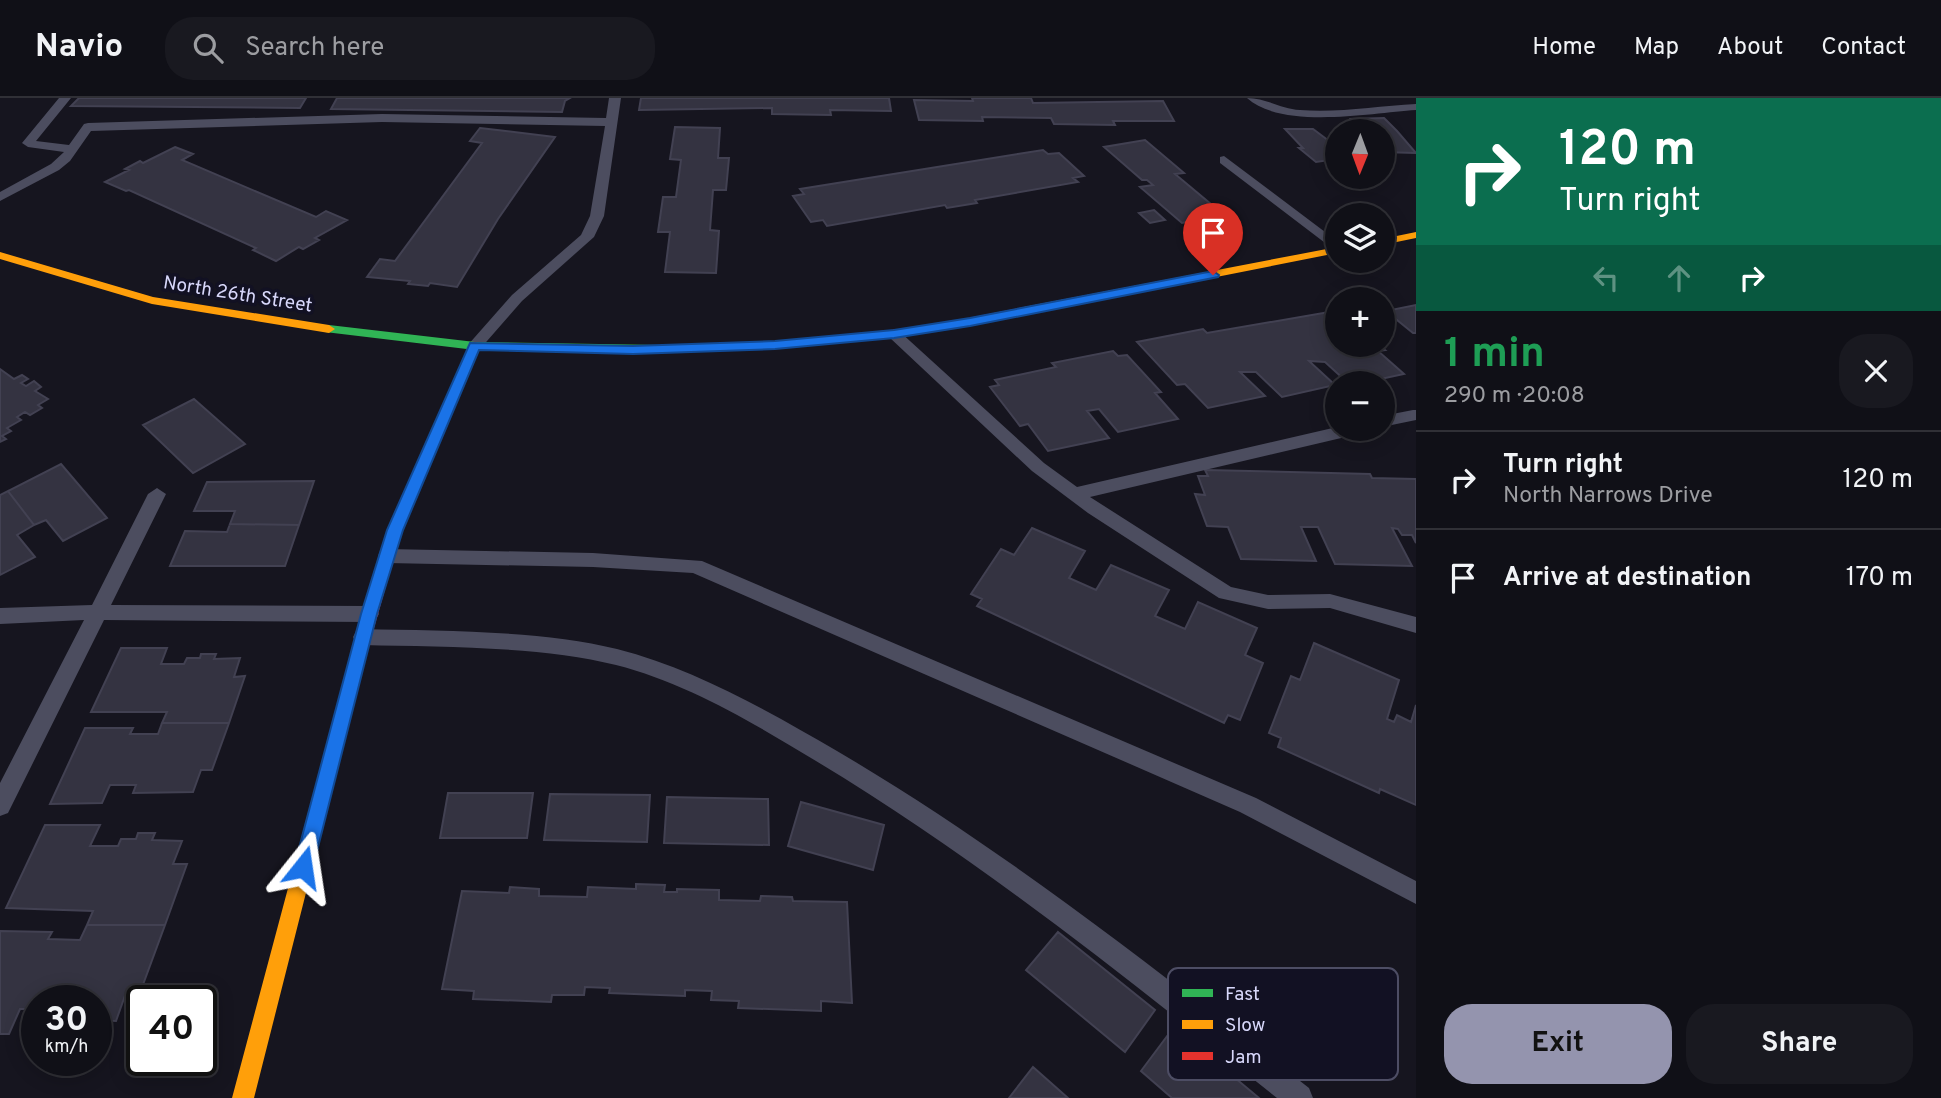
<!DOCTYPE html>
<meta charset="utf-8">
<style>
:root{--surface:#101017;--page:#191920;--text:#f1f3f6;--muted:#9c9da1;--line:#303036;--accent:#9494ae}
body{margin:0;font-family:Overpass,sans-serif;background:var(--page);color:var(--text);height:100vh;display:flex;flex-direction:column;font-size:26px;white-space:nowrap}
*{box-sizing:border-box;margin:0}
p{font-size:23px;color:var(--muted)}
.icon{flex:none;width:38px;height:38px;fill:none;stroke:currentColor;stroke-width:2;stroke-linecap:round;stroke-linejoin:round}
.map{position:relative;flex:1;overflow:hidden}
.panel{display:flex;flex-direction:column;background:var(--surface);width:525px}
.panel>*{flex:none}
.banner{background:#0b6e4f;color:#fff;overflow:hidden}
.needle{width:46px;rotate:181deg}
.buttons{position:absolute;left:1325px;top:21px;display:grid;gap:14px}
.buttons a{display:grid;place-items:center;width:70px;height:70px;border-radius:50%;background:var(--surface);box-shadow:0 4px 18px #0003,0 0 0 2px var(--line);font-size:35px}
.speed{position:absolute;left:21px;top:887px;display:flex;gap:14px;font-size:35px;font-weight:700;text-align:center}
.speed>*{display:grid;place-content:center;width:91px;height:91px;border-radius:50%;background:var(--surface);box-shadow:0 4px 18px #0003,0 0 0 2px var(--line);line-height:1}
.speed small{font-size:18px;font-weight:400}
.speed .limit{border:4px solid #111;border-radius:10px;background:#fff;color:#111}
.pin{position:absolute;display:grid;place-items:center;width:60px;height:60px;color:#fff;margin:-72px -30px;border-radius:50% 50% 50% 0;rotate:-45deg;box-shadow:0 0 7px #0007}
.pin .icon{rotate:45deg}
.me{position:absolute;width:77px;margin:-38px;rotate:15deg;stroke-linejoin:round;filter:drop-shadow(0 0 5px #0008)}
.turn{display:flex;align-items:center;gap:24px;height:147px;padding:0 28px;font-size:32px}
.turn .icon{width:91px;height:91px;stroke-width:2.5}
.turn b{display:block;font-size:49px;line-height:60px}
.lanes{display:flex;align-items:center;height:66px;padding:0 28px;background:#0003;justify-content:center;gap:35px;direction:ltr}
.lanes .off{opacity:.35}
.round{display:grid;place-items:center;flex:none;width:74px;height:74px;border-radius:28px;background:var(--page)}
.summary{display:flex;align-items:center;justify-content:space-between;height:119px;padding:0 28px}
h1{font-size:42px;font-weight:700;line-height:52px;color:#1e9e55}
.action{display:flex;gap:14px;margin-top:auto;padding:14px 28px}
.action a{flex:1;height:80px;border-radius:28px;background:var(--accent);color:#111;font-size:28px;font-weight:700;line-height:80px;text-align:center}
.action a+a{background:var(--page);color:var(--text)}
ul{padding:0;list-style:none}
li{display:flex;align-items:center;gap:21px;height:98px;padding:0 28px;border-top:2px solid var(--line)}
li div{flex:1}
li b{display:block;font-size:26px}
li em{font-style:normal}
header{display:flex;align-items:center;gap:42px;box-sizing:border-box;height:98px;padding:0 35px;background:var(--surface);border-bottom:2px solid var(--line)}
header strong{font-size:33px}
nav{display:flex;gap:38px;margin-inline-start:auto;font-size:24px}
.search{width:490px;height:63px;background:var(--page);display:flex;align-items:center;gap:18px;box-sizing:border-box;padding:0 24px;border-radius:28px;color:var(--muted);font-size:26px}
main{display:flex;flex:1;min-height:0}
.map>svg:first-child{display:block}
.building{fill:#343341;stroke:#424152;stroke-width:2}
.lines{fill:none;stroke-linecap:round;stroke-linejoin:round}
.lane{fill:#4c4d5f;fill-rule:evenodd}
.fast{fill:#30b455;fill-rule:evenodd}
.slow{fill:#ff9f0a;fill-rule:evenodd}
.jam{fill:#e5322d;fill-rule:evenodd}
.route{fill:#1a73e8;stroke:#114b97;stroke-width:2}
.labels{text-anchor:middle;stroke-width:7;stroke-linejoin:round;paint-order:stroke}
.far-street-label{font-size:19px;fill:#d8d8fb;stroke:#121123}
.key{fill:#121123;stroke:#4d4d64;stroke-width:2}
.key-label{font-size:19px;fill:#d8d8fb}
</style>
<header>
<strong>Navio</strong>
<div class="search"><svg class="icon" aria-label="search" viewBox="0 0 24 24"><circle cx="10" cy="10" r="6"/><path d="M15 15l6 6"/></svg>Search here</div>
<nav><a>Home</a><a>Map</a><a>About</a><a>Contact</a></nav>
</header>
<main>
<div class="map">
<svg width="1416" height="1000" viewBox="0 0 1416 1000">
<rect width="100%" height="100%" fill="#16151f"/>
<path class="building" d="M 79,0 L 306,0 L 300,10 L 71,8 Z
M 337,0 L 570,0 L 565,3 L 562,14 L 331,11 Z
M 641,0 L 889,0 L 891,13 L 830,12 L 831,17 L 772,16 L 772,10 L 639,12 Z
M 972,0 L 1031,0 L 1033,5 L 1163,3 L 1174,23 L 1113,23 L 1115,27 L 1054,26 L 1051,20 L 982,19 L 983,23 L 919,22 L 914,2 L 973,3 Z
M 1384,20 L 1397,33 L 1416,55 L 1382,54 L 1382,33 L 1353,33 L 1362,33 L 1351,21 Z
M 675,29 L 720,30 L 718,60 L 729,60 L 726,92 L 713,92 L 710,132 L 719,133 L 716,175 L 665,174 L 670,134 L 658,134 L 663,99 L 676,99 L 681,62 L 670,61 Z
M 480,30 L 555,39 L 498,121 L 457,189 L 430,185 L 428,188 L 408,186 L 410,183 L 367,179 L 380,161 L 395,163 L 482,45 L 470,43 Z
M 1285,31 L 1313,31 L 1337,49 L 1337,61 L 1316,64 L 1299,50 L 1303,50 Z
M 1145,42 L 1184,75 L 1175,76 L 1224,117 L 1182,125 L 1140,89 L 1153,87 L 1147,82 L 1142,82 L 1104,49 Z
M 175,49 L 193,56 L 182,62 L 316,119 L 326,113 L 347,122 L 315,140 L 319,142 L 303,151 L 299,149 L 276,163 L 253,152 L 256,150 L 129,92 L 126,93 L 105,84 L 129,72 L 125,71 L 140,63 L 143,65 Z
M 1043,52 L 1048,56 L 1059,55 L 1084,78 L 1073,80 L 1078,84 L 975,102 L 977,105 L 947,110 L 945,107 L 827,128 L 823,122 L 811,124 L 793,98 L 804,96 L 800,91 Z
M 1154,112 L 1165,122 L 1150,125 L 1139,115 Z
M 1416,207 L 1416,235 L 1413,235 L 1386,213 Z
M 1329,214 L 1337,218 L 1337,247 L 1378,247 L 1385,252 L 1378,253 L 1404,276 L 1362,285 L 1348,285 L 1325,264 L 1309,263 L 1335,287 L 1282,299 L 1256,274 L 1240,274 L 1265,298 L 1208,310 L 1185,286 L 1177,287 L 1137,244 L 1203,231 L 1207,235 Z
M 1113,253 L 1118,258 L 1127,257 L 1161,294 L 1155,295 L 1178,321 L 1118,334 L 1099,311 L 1087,313 L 1109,340 L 1048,353 L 1028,326 L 1020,328 L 990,289 L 999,287 L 995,282 L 1056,269 L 1052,265 Z
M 0,271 L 14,281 L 22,277 L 28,281 L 21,285 L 26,288 L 34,283 L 41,289 L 35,293 L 48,301 L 38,307 L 42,310 L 30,317 L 25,314 L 17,319 L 21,322 L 7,330 L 11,333 L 2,338 L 6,341 L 0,344 Z
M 194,301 L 245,346 L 193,375 L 143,327 Z
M 61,366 L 107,420 L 63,443 L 46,422 L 34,427 L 8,393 Z
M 1205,372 L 1370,376 L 1372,380 L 1416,381 L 1416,445 L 1412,437 L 1402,437 L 1398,431 L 1392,430 L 1412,468 L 1335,466 L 1318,429 L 1301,429 L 1316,463 L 1241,461 L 1228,429 L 1207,428 L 1195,396 L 1205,397 L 1198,378 L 1208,378 Z
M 314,383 L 299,427 L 230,426 L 235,413 L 194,413 L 207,384 Z
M 8,393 L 34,427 L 17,437 L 35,459 L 0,477 L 0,397 Z
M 230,426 L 299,427 L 285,468 L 170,468 L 185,433 L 227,434 Z
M 1032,430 L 1085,453 L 1069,480 L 1096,492 L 1111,467 L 1169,492 L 1155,518 L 1185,531 L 1198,504 L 1257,530 L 1245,557 L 1263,565 L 1240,622 L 1228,617 L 1224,625 L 977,508 L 982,501 L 971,496 L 1001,451 L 1014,457 Z
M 1314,545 L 1399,582 L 1387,621 L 1394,624 L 1397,617 L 1411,624 L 1416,607 L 1416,707 L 1380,691 L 1379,695 L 1278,649 L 1281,640 L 1269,635 L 1291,578 L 1300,582 Z
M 121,550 L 167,550 L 161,566 L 184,566 L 187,560 L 200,560 L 201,556 L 216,556 L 214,561 L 240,560 L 234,579 L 245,578 L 229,625 L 162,625 L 167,614 L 91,614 Z
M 162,625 L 229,625 L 212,672 L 201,672 L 193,694 L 133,695 L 136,687 L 110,687 L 102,705 L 50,706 L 85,630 L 133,630 L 130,636 L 158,636 Z
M 448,695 L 533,695 L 527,740 L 440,740 Z
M 550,696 L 650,697 L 647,744 L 544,742 Z
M 667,699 L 768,701 L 769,747 L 664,745 Z
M 801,704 L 884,727 L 873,772 L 788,748 Z
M 45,727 L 100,727 L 90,748 L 118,748 L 121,741 L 136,741 L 138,735 L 155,735 L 152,742 L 182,743 L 173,766 L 187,766 L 165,827 L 87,827 L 93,813 L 6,810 Z
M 636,786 L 665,787 L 664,794 L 677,794 L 677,791 L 719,792 L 719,802 L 760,803 L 761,798 L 792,799 L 793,803 L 847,804 L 852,905 L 821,903 L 821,913 L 738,910 L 739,903 L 711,902 L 712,893 L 685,892 L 685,898 L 609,895 L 610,890 L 585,889 L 584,897 L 552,897 L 551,904 L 473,901 L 474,893 L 442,891 L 462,793 L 509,795 L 510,789 L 539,791 L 539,798 L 587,799 L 588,789 L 636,791 Z
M 87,827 L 165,827 L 141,892 L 127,892 L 116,923 L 96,922 L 96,903 L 37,903 L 37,911 L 20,911 L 9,936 L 0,936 L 0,833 L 52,834 L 48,841 L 80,842 Z
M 1058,834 L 1155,912 L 1125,954 L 1026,872 Z
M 1174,929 L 1259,1000 L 1172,1000 L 1141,973 Z
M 1033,969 L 1068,1000 L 1009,1000 Z"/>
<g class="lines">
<path class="lane" d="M 59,0 L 71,0 L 36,43 L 69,47 L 84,26 L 88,25 L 382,16 L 606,20 L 609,0 L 621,0 L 604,118 L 594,139 L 522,203 L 480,251 L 475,253 L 467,248 L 512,197 L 581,137 L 590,118 L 605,28 L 382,24 L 91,33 L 70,63 L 59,72 L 0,103 L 0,94 L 51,66 L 64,54 L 28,49 L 22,45 Z
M 1247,0 C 1266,0 1281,11 1300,12 C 1338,15 1378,8 1416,6 L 1416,12 C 1371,15 1282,32 1247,0 Z
M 1224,58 L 1337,143 L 1337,154 L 1220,65 L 1220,59 Z
M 894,231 L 899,233 L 1044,365 L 1077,389 L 1337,329 L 1362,331 L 1354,337 L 1090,399 L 1231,489 L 1268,497 L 1330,496 L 1416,519 L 1416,535 L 1330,510 L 1268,511 L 1219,500 L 1088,415 L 1032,373 L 889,239 L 886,236 Z
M 1413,312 L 1416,312 L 1416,322 L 1382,329 L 1382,318 Z
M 157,390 L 166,396 L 111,507 L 369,508 L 376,511 L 379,516 L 376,521 L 369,524 L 104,522 L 8,715 L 0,718 L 0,685 L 84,522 L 0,526 L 0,510 L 92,507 L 148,396 Z
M 387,451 L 593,455 L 702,463 L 1256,700 L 1416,783 L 1416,806 L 1240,714 L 693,475 L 593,469 L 387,465 L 380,463 L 378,458 L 380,453 Z
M 363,531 C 441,533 541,532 617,551 C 695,571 768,613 837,653 C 1004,751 1156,872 1309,990 L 1313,1000 L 1277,1000 C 1128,881 980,762 816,663 C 753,625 687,585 616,567 C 541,548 441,549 363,547 L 356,545 L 353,539 L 356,533 Z"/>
<path class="fast" d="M 329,227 L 475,244 L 660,247 L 666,251 L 660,255 L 475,252 L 325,234 L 323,231 Z"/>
<path class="slow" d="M 1416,134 L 1416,140 L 1382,147 L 1382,141 Z
M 1337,149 L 1337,155 L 1024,217 L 1018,213 L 1024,209 Z
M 0,154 L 153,199 L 329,227 L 335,231 L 329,235 L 152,206 L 0,161 Z
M 358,551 L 364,553 L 366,558 L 254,1000 L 232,1000 L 350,558 L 352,553 Z"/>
<path class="jam" d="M 1024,209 L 1028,210 L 1028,216 C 908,244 784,251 660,255 L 654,251 L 660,247 L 775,243 L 922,229 Z
M 475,244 L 481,248 L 402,432 L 366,558 L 364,563 L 352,563 L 350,558 L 388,432 L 469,248 Z"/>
</g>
<path class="route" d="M 1213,173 L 1219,177 L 1218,179 L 970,228 L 894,240 L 775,251 L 633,256 L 479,252 L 403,432 L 377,516 L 313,769 L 310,776 L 303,779 L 296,776 L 294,769 L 361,516 L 387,432 L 470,245 L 633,248 L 775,243 L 894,232 L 970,220 Z"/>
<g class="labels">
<g class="far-street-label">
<text transform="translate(238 195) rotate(9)" y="7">North 26th Street</text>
</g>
</g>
<rect x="1168" y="870" width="230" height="112" rx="10" class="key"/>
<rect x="1182" y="891" width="31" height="8" fill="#30b455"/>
<rect x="1182" y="922" width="31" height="9" fill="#ff9f0a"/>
<rect x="1182" y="954" width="31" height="8" fill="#e5322d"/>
<g class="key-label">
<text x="1225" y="902">Fast</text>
<text x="1225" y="933">Slow</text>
<text x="1225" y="965">Jam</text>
</g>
</svg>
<div class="buttons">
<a><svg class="needle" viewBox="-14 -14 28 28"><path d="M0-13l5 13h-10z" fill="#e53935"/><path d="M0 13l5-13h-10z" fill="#9c9da1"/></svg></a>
<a><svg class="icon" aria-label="layers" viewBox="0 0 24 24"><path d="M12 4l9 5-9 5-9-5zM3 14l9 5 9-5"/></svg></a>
<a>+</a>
<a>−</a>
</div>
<div class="speed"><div>30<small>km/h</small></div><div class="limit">40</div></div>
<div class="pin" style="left:1213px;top:177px;background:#d93025"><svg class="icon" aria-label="arrive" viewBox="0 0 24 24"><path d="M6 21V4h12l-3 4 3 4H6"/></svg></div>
<svg class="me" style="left:303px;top:769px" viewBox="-20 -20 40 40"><path d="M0-17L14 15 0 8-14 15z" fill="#1a73e8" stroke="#fff" stroke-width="4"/></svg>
</div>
<section class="panel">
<div class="banner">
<div class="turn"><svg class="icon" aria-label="right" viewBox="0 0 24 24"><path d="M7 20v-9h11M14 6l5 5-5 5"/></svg><div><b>120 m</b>Turn right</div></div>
<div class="lanes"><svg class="icon off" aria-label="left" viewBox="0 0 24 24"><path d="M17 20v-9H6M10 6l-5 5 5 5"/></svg><svg class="icon off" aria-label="ahead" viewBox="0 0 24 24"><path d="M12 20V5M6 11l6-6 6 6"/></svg><svg class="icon" aria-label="right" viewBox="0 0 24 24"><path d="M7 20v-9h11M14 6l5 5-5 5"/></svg></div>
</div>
<div class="summary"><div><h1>1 min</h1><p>290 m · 20:08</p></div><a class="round"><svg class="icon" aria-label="close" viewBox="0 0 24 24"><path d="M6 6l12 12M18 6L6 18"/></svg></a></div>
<ul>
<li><svg class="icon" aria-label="right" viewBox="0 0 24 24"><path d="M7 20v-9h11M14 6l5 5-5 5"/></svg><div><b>Turn right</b><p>North Narrows Drive</p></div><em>120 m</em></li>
<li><svg class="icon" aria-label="arrive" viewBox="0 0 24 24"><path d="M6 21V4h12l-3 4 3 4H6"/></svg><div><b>Arrive at destination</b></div><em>170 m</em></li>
</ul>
<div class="action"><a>Exit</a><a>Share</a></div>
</section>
</main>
